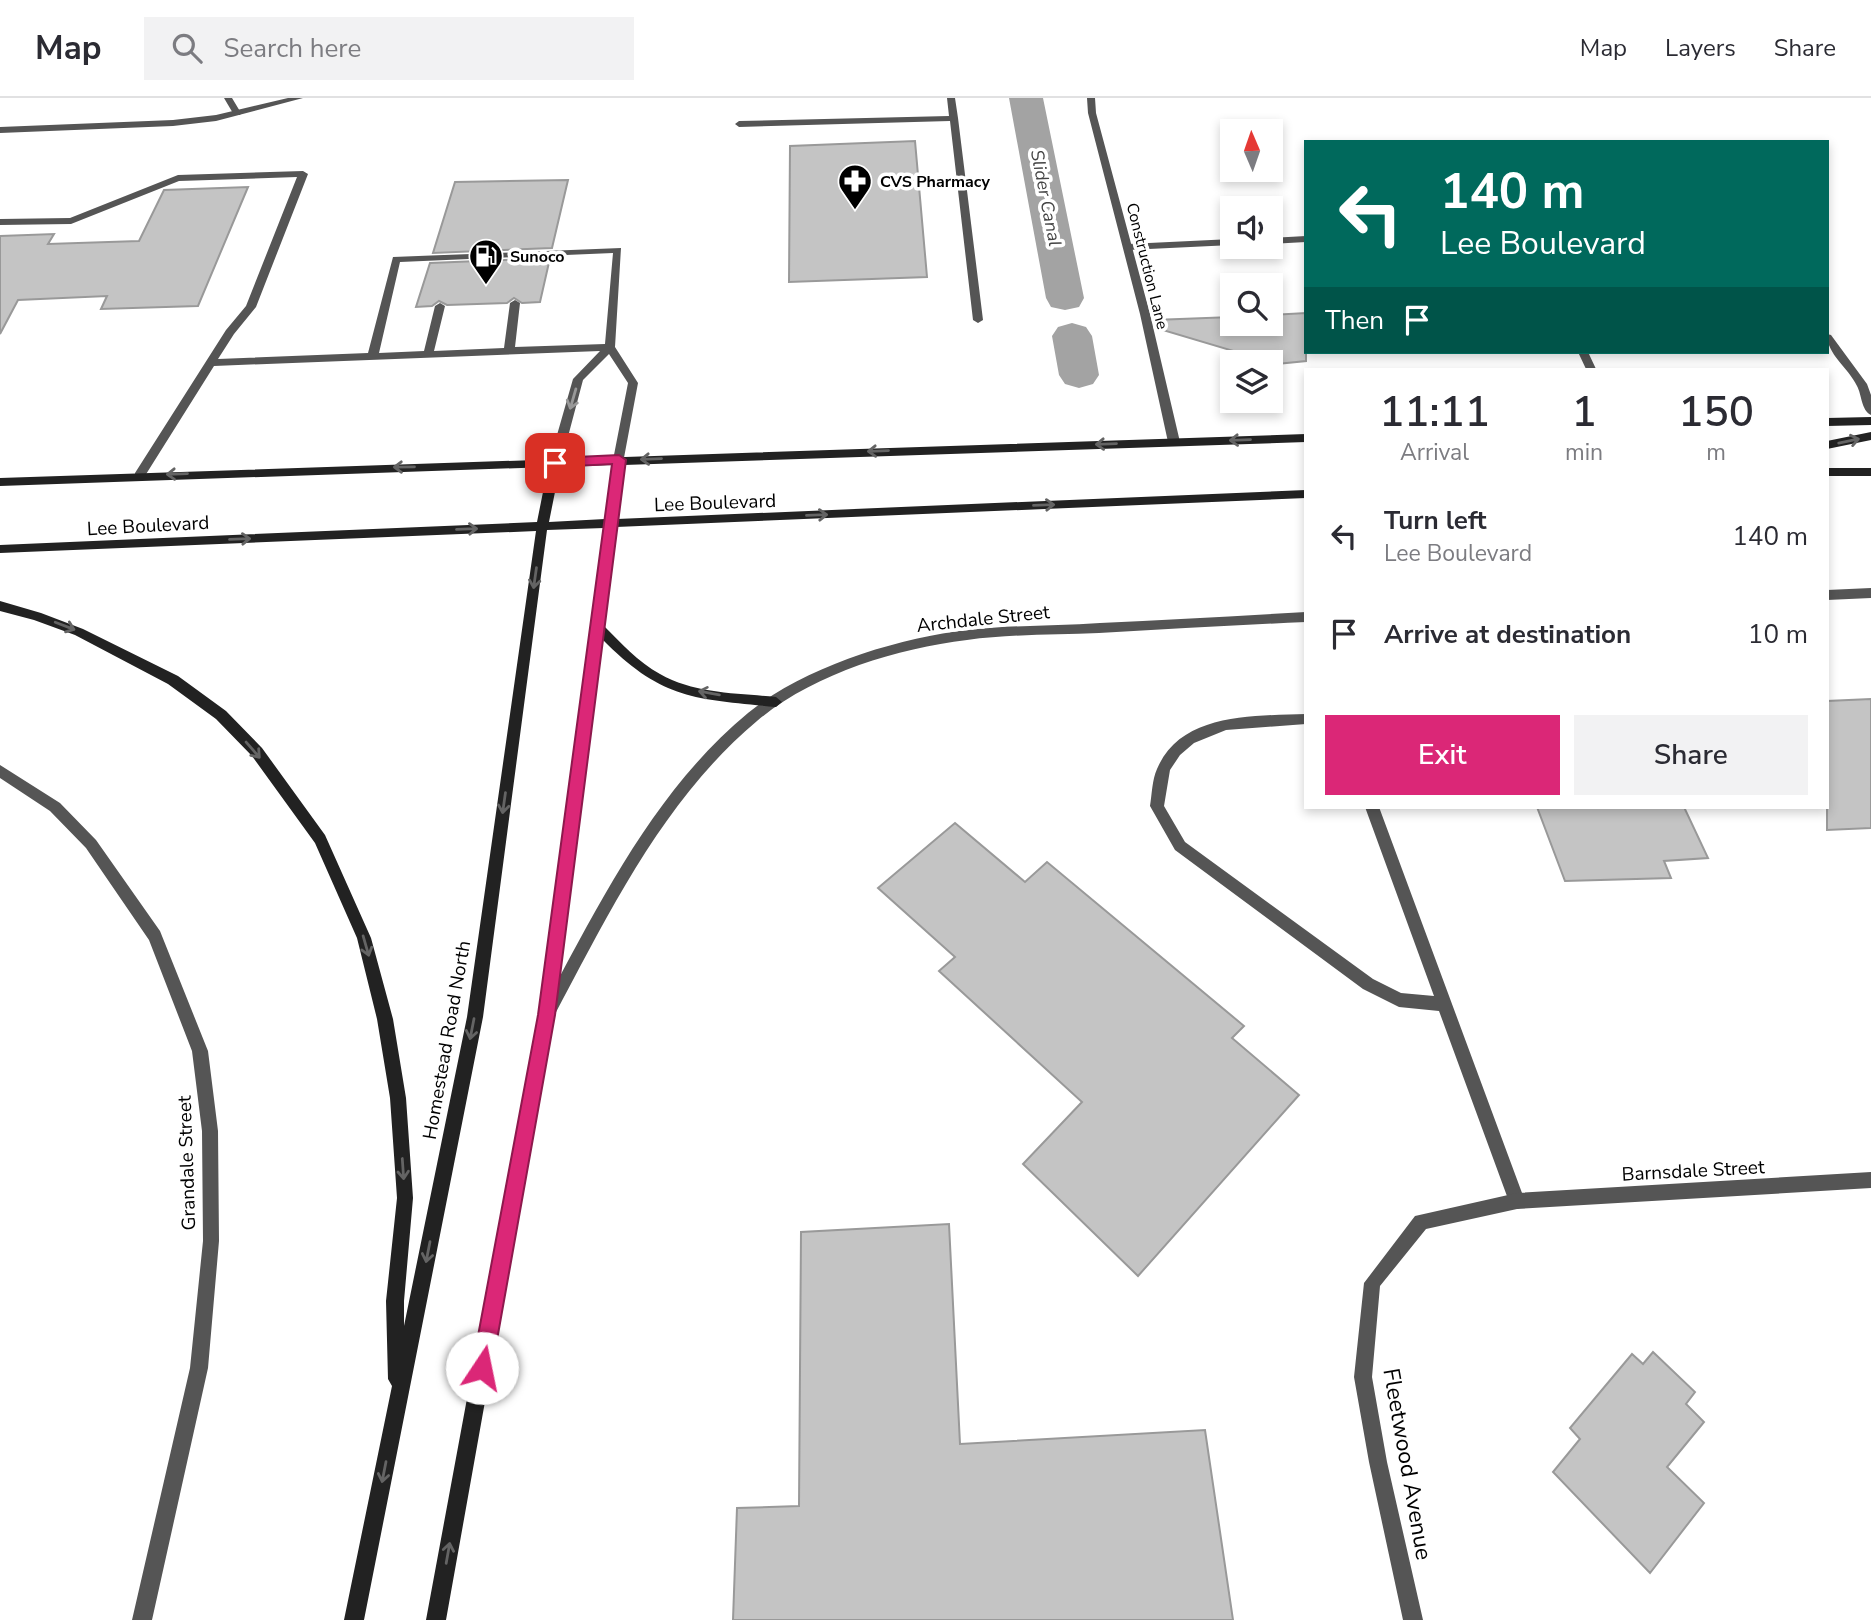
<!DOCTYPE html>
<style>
:root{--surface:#fff;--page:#f2f2f3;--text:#2b2b33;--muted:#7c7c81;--line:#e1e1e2;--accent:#db2777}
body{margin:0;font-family:"Nunito Sans",sans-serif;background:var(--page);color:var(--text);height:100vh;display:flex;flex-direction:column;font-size:26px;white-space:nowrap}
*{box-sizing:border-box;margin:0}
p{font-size:23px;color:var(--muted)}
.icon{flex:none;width:38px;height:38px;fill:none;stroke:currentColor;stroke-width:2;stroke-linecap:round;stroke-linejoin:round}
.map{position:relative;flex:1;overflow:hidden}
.side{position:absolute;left:1304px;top:270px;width:525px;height:441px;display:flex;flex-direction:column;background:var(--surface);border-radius:0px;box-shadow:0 4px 10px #0003}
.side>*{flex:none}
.banner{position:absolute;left:1304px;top:42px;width:525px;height:214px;border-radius:0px;box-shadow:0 4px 10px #0003;background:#00695c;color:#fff;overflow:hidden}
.needle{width:46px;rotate:358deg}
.tools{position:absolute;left:1220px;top:21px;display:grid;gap:14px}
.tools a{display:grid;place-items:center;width:63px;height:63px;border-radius:0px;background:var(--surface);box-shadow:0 4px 10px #0003;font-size:35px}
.pin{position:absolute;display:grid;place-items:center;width:60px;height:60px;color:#fff;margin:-30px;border-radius:14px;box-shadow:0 4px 10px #0006}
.me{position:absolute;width:77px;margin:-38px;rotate:11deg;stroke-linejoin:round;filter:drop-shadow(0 0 5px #0008)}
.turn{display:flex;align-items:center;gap:24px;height:147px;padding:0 21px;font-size:32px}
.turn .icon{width:91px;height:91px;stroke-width:2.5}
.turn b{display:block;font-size:49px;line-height:60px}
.then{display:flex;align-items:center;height:66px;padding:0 21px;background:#0003;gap:14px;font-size:26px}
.eta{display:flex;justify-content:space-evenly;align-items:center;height:119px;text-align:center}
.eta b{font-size:42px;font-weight:600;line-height:49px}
.cta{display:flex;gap:14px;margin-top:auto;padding:14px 21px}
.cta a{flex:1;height:80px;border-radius:0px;background:var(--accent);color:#fff;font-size:28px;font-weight:600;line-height:80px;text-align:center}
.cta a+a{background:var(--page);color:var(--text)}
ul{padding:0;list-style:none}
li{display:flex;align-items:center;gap:21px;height:98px;padding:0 21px}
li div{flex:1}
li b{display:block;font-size:26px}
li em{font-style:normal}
header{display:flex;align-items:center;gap:42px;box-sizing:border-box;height:98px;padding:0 35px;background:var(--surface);border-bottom:2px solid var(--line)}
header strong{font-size:33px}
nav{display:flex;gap:38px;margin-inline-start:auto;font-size:24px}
.search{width:490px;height:63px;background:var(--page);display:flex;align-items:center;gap:18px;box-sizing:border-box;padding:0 24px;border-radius:0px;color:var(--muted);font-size:26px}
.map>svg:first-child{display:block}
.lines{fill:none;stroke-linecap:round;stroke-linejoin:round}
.canal{fill:#a3a3a3;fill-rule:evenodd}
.building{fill:#c4c4c4;stroke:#999;stroke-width:2}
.service{fill:#555;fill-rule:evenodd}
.minor{fill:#555;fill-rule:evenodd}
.secondary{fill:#222;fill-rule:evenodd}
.oneway{stroke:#999}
.oneway2{stroke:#646464}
.route{fill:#db2777;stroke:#8e194d;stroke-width:2}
.labels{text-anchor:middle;stroke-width:7;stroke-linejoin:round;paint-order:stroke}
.far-poi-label{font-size:16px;font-weight:bold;fill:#000;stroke:#fff;text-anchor:start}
.far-street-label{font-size:16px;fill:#000;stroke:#fff}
.far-water-label{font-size:18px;font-style:italic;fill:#444;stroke:#fff}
.street-label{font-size:19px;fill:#000;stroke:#fff}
.near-street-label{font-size:23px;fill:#000;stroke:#fff}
</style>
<header>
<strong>Map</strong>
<div class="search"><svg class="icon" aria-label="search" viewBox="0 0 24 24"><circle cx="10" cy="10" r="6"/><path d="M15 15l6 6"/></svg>Search here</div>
<nav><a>Map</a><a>Layers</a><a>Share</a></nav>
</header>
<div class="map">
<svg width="1871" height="1522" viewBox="0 0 1871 1522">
<rect width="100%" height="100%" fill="#fff"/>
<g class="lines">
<path class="canal" d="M 1009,0 L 1043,0 L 1084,200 L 1079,209 L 1065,212 L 1051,209 L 1046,200 Z
M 1072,225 L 1086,229 L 1092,238 L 1099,277 L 1093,286 L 1079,290 L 1065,286 L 1059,277 L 1052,238 L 1058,229 Z"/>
</g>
<path class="building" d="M 915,43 L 927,179 L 789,184 L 790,48 Z
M 568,82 L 552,150 L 433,155 L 455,84 Z
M 248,89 L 198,208 L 101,211 L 107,198 L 18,202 L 0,236 L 0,138 L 54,136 L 48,146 L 139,143 L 164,92 Z
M 550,160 L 540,204 L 522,205 L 514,200 L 507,205 L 447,207 L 439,203 L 432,208 L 416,209 L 430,165 Z
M 1306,215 L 1306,263 L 1277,266 L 1156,230 L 1154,222 L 1232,219 L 1232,226 L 1270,226 L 1270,217 Z
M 1871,601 L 1871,730 L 1827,732 L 1827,603 Z
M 1537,709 L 1684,709 L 1708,760 L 1664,763 L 1671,780 L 1565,783 Z
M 955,725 L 1025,784 L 1047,764 L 1244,928 L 1232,940 L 1299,997 L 1138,1178 L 1023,1066 L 1082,1004 L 939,873 L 955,859 L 878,790 Z
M 949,1126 L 960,1346 L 1205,1332 L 1233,1522 L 733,1522 L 737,1410 L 799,1408 L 801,1134 Z
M 1653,1254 L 1695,1294 L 1686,1306 L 1704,1324 L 1667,1369 L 1704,1405 L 1650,1475 L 1553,1374 L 1580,1341 L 1570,1330 L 1632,1256 L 1643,1266 Z"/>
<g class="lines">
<path class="service" d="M 224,0 L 232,0 L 241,15 L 240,17 L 234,17 Z
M 947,0 L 955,0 L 958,20 L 983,222 L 978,225 L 973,222 L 950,23 L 739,29 L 735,26 L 739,23 L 949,18 Z
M 303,73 L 308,76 L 256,209 L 234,236 L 218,261 L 368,255 L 393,159 L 621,150 L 615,249 L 638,285 L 623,365 L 619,366 L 613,362 L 628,285 L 609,256 L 583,282 L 561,365 L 555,369 L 549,365 L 573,281 L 600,253 L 214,268 L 143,381 L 135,381 L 135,375 L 226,232 L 246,208 L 297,79 L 179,83 L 71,126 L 0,127 L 0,121 L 70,120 L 178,77 ZM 613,155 L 605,246 L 515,249 L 520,205 L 515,202 L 510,205 L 504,250 L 434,253 L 445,208 L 440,205 L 435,208 L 424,253 L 379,255 L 400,164 Z
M 1306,138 L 1306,144 L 1270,146 L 1270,140 Z
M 1232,141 L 1232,147 L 1128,152 L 1123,149 L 1128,146 Z
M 1827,236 L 1831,237 L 1867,286 L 1871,297 L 1871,317 C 1861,312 1862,297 1857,288 C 1848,269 1827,257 1827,236 Z
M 1578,254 L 1588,254 L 1596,271 L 1586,271 Z
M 1306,616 L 1306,626 L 1226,632 L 1194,645 L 1180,657 L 1170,672 L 1164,708 L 1185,744 L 1373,881 L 1401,895 L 1434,898 L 1365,709 L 1379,709 L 1525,1103 L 1523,1109 L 1517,1111 L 1511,1109 L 1439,913 L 1399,909 L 1363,891 L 1175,752 L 1150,708 C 1152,696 1152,682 1157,671 C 1181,614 1255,618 1306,616 Z"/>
<path class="minor" d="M 288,0 L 303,0 L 216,23 L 173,28 L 0,35 L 0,29 L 173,22 L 216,17 Z
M 1087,0 L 1095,0 L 1096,15 L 1150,216 L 1180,344 L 1174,348 L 1168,344 L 1140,216 L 1088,15 Z
M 1871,490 L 1871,500 L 1827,502 L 1827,492 Z
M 1306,514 L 1306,524 C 1237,527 1168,531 1099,535 C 1056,537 1010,536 967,542 C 895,551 813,576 757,623 C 664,701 610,813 554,918 L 549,920 L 544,918 L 541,913 L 544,908 C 600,804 655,692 748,615 C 804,569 897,540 968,532 C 1011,527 1056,528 1100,525 C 1168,522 1237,518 1306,514 Z
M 0,667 L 60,705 L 96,742 L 160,833 L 208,953 L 218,1033 L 219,1143 L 208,1270 L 152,1522 L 132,1522 L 190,1270 L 203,1143 L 202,1033 L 192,953 L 149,842 L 86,750 L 50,713 L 0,680 Z
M 1871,1074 L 1871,1090 L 1517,1111 L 1426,1131 L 1380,1188 L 1372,1279 L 1387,1364 L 1423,1522 L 1403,1522 L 1369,1364 L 1354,1279 L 1364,1185 L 1415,1118 L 1517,1095 Z"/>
<path class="secondary" d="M 1871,319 L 1871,327 L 1827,328 L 1827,320 Z
M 1871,334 L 1871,342 L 1827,351 L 1827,343 Z
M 1306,336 L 1306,344 L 624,367 L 617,421 L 1306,392 L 1306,400 L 616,429 L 603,527 C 621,545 638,564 660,576 C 695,596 738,595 776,599 L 782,604 L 776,609 C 695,601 662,602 602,541 L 554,917 L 446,1522 L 426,1522 L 538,917 L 604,430 L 547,432 L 483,919 L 364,1522 L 344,1522 L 392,1288 L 388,1281 L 386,1203 L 397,1100 L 390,1000 L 377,921 L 357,840 L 315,745 L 252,658 L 216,621 L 168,586 L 75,537 L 34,522 L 0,513 L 0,503 L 41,515 L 83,531 L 178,578 L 226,613 L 262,650 L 325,737 L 371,840 L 393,921 L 406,1000 L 413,1100 L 404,1203 L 404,1228 L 467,919 L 536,433 L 0,455 L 0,447 L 537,424 L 548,369 L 0,388 L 0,380 ZM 613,367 L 605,421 L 549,424 L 560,369 Z
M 1827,370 L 1871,370 L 1871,378 L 1827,378 Z"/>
</g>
<defs><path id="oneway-shaft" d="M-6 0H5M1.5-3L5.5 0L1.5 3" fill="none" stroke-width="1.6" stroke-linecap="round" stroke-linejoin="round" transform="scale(1.75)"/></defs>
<use class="oneway" href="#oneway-shaft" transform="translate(573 301) rotate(106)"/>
<g class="oneway2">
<use href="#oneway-shaft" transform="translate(1240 342) rotate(178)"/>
<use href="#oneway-shaft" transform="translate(1849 343) rotate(-12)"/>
<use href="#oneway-shaft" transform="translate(1106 346) rotate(178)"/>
<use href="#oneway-shaft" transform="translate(878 353) rotate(178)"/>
<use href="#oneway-shaft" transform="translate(651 361) rotate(178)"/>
<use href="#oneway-shaft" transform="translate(404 369) rotate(179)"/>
<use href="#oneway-shaft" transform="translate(177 376) rotate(178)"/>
<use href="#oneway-shaft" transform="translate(1044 407) rotate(-2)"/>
<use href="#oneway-shaft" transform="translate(817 417) rotate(-2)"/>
<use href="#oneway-shaft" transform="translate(467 431) rotate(-2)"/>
<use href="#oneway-shaft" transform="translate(240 441) rotate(-2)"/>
<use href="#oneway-shaft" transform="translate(535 480) rotate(98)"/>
<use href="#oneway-shaft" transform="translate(65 528) rotate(21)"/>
<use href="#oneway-shaft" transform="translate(709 595) rotate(-170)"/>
<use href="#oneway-shaft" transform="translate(253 652) rotate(49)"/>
<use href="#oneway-shaft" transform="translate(504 705) rotate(98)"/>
<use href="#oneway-shaft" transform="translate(366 848) rotate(74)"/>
<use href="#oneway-shaft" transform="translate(472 931) rotate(101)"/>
<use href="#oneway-shaft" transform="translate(403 1071) rotate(86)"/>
<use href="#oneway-shaft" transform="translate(428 1154) rotate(101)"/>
<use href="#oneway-shaft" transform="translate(384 1374) rotate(101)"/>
<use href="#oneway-shaft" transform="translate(448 1455) rotate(-80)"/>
</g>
<path class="route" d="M 619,357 L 626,362 L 555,917 L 492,1270 L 489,1277 L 482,1280 L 475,1277 L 472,1270 L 538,917 L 612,366 L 555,369 L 549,365 L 555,360 Z"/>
<defs>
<g id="pharmacy-pin" transform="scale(1.75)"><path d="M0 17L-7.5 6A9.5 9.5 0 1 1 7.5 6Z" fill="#000" stroke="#fff"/><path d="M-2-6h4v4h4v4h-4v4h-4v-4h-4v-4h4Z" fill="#fff"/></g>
<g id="fuel-pin" transform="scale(1.75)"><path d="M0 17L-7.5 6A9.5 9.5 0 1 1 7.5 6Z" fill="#000" stroke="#fff"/><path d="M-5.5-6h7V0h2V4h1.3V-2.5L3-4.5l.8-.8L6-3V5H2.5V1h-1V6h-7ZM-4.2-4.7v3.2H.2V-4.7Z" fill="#fff"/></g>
</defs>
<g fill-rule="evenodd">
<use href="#pharmacy-pin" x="855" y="83"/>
<use href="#fuel-pin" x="486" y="158"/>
</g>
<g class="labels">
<g class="far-poi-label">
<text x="880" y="89">CVS Pharmacy</text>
<text x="510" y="164">Sunoco</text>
</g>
<g class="far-street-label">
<text transform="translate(1148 168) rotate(76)" y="6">Construction Lane</text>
</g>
<g class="far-water-label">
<text transform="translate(1046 100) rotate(79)" y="6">Slider Canal</text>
</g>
<g class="street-label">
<text transform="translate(715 404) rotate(-2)" y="7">Lee Boulevard</text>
<text transform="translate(148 427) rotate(-3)" y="7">Lee Boulevard</text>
<text transform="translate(983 520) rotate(-6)" y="7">Archdale Street</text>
<text transform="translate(446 942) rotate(-80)" y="7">Homestead Road North</text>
<text transform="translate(186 1065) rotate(-92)" y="7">Grandale Street</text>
<text transform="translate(1693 1072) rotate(-3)" y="7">Barnsdale Street</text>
</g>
<g class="near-street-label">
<text transform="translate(1408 1366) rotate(80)" y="8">Fleetwood Avenue</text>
</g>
</g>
</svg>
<div class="tools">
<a><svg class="needle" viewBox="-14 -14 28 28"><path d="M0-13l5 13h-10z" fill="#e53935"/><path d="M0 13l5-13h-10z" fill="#7c7c81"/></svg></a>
<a><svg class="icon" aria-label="sound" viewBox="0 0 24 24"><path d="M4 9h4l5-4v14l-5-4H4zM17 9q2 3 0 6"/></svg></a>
<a><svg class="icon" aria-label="search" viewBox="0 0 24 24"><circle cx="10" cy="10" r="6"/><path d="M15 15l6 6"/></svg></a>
<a><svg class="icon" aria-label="layers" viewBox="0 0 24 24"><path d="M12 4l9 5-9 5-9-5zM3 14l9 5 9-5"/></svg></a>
</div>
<div class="pin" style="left:555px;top:365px;background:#d93025"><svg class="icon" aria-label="arrive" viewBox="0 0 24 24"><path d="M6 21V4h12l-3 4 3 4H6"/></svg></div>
<svg class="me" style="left:482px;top:1270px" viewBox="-20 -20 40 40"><circle r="19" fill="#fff"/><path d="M0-13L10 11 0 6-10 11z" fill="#db2777"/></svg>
<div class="banner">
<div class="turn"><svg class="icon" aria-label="left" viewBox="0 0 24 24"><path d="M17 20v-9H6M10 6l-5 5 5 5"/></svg><div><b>140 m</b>Lee Boulevard</div></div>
<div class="then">Then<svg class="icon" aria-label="arrive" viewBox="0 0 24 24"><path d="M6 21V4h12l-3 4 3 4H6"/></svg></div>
</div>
<section class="side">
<div class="eta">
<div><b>11:11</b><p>Arrival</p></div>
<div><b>1</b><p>min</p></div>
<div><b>150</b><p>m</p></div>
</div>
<ul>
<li><svg class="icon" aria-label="left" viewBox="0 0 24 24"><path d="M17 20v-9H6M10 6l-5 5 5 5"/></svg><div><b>Turn left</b><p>Lee Boulevard</p></div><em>140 m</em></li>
<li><svg class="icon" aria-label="arrive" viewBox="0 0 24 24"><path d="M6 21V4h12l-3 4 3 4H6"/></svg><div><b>Arrive at destination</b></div><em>10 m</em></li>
</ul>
<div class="cta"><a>Exit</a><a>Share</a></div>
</section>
</div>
